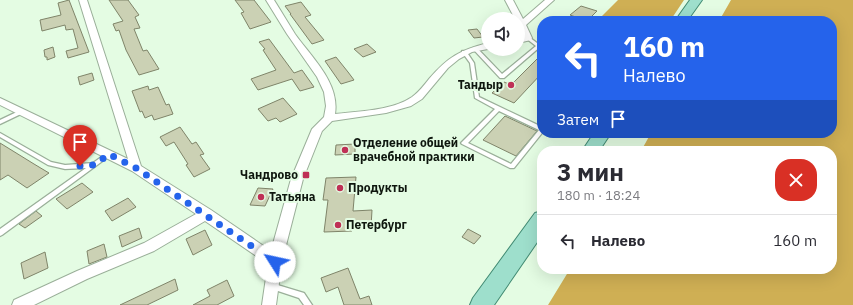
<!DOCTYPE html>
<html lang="ru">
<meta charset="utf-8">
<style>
:root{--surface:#fff;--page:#f7f7f7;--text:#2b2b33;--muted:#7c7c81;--line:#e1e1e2}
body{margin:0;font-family:"IBM Plex Sans",sans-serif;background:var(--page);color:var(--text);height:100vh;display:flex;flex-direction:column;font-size:15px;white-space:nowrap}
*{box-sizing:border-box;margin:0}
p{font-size:13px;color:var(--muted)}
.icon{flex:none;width:22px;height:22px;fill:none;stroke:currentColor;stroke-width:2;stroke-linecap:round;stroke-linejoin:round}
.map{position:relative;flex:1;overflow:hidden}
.drawer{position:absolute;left:537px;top:146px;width:300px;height:128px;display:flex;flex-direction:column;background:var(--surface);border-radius:16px;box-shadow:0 4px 16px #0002}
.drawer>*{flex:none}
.top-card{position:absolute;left:537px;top:16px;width:300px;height:122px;border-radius:16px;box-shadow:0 4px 16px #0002;background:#2563eb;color:#fff;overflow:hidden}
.tools{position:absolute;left:481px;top:12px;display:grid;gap:8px}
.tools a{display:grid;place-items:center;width:44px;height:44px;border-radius:50%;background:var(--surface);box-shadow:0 4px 16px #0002;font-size:20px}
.pin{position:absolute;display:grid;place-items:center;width:34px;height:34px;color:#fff;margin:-41px -17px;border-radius:50% 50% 50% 0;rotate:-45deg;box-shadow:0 0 4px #0007}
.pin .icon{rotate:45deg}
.me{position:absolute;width:44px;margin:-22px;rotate:305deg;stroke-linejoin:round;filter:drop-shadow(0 0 3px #0008)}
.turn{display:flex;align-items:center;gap:14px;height:84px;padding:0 20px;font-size:18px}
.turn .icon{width:52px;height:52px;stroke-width:2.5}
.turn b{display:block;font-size:28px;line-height:34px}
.then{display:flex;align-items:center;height:38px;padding:0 20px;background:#0003;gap:8px;font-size:15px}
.round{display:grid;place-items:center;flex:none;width:42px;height:42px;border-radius:16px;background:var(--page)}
.head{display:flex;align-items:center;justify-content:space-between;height:68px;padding:0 20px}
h1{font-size:24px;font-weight:700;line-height:30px}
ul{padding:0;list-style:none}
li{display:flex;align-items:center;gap:12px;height:52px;padding:0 20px;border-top:1px solid var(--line)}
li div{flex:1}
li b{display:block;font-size:15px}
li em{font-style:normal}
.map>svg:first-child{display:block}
.forest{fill:#cfaf54}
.building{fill:#cbd1b4;stroke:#7f8469}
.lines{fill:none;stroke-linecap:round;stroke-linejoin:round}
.service-casing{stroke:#9aaf99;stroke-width:2.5}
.minor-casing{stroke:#9aaf99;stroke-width:2}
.primary-casing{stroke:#428b73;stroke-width:2}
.service{fill:#fff;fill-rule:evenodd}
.minor{fill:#fff;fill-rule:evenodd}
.primary{fill:#9edfcc;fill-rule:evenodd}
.route{stroke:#2563eb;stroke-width:7;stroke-dasharray:0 12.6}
.poi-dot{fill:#bf3056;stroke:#e4fce3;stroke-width:1.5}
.labels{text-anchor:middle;stroke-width:4;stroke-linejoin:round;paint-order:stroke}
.poi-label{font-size:12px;font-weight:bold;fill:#0e160e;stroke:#e4fce3;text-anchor:start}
</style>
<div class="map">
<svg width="853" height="305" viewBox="0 0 853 305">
<rect width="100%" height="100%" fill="#e4fce3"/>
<path class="forest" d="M 618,0 L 684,0 L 670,21 L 608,21 L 600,18 Z
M 731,0 L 853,0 L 853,305 L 548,305 L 570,269 L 832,269 L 832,151 L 641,151 L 651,133 L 832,133 L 832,21 L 719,21 Z"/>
<path class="building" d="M 69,0 L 89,52 L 68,58 L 66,51 L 78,48 L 73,29 L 66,30 L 65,25 L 42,31 L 40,20 L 61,15 L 58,3 Z
M 109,0 L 128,0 L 139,15 L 135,17 L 140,28 L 134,29 L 143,51 L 147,50 L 159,69 L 139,75 L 126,50 L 119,30 L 116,31 L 113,24 L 123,21 Z
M 235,0 L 254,0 L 271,22 L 250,29 L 241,13 L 244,12 Z
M 301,2 L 311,15 L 305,17 L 324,40 L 312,44 L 290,14 L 291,14 L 285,6 Z
M 581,6 L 597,11 L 587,21 L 570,15 Z
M 477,29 L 483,37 L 474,38 L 468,30 Z
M 269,39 L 294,73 L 302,70 L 314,87 L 300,91 L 292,79 L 258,90 L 251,79 L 276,70 L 263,50 L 265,49 L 259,42 Z
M 367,44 L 376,52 L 363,57 L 354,49 Z
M 53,47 L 55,57 L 47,60 L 47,57 L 45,57 L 44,50 Z
M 336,57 L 348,72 L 354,80 L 341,84 L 325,61 Z
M 537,59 L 542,61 L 542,73 L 514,103 L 492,93 L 504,82 L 511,85 Z
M 92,73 L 94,80 L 80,85 L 78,77 Z
M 148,86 L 149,90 L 158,87 L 166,105 L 169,104 L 173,114 L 154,120 L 152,115 L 145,118 L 142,111 L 140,112 L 132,91 Z
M 283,98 L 297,114 L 280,122 L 276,118 L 268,121 L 258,109 Z
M 505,116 L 537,131 L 516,156 L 483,140 Z
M 180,127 L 192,144 L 196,142 L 204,154 L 200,155 L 210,169 L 194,177 L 186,165 L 188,164 L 174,142 L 166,146 L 160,137 Z
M 0,143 L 34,164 L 49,173 L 27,188 L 8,175 L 0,180 Z
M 355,144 L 355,154 L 335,155 L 336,145 Z
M 356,177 L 353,211 L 372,210 L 371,227 L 352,228 L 352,231 L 324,232 L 328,200 L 323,200 L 326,178 Z
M 82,183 L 93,192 L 67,209 L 56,199 Z
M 258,188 L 273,189 L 265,206 L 250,205 Z
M 128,198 L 136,207 L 112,221 L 105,211 Z
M 36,211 L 42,216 L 25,228 L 19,224 Z
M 139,228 L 142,238 L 122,247 L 119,236 Z
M 468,229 L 481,236 L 474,244 L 462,237 Z
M 205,230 L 212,245 L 193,255 L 186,239 Z
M 104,244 L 107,257 L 89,264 L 87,251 Z
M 45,252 L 48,268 L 24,279 L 21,263 Z
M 348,268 L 360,299 L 369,296 L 372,305 L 344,305 L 338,287 L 326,292 L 321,278 Z
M 175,279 L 178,290 L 147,305 L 120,305 Z
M 227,280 L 234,296 L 217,305 L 193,305 L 210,296 L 207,290 Z"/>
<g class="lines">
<g class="service-casing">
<path id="service" d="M 527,37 L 529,37 L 541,46 L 504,78 L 500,78 L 473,49 L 473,48 L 477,48 L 502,74 L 536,46 L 527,39 Z
M 462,51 L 466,51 L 474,63 L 479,97 L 542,127 L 542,133 L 514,168 L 510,168 L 462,144 L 461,143 L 495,109 L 475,98 L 470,63 L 462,52 ZM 499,111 L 539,130 L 511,164 L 468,143 Z
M 21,110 L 24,112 L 23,113 L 0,124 L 0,120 Z
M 0,133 L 51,162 L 65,165 L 93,163 L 107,153 L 111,153 L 112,154 L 2,235 L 0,236 L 0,229 L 86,168 L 65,169 L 48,165 L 0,137 Z
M 271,283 L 304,293 L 312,305 L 304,305 L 299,298 L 269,288 L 267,286 L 269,284 Z"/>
</g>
<g class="minor-casing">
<path id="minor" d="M 79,0 L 87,0 L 141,166 L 211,210 L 271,251 L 291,179 L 312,129 L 324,117 L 326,106 L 324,92 L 317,77 L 287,34 L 266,0 L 274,0 C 281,11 288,23 295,34 C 312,58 340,83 335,114 C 359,111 391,111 412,97 C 419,92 424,85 429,79 C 448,57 460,50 488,43 L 488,49 L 472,52 L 459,59 L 448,68 L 422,99 L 411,106 L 386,113 L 332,121 L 322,131 L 303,179 L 282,261 L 276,305 L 262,305 L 268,264 L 205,221 L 154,251 L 87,279 L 34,305 L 12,305 L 14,300 L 77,271 L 144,243 L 196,214 L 132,171 L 0,105 L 0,98 L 128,159 Z
M 505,0 L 513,0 L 523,19 L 545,0 L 554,0 L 526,25 L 532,38 L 531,40 L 518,43 L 518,37 L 523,36 L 518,26 L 518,19 L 515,19 Z"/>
</g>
<g class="primary-casing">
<path id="primary" d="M 690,0 L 702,0 L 687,21 L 675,21 Z
M 594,133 L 611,133 L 599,151 L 582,151 Z
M 542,211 L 542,235 L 494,305 L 470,305 L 473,298 L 535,213 Z"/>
</g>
<use href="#service" class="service"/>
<use href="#minor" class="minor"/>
<use href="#primary" class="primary"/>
</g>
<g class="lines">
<path class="route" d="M 80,166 L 94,165 L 109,154 L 136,168 L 275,262"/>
</g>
<g class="poi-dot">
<circle cx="511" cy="85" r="4"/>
<circle cx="345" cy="150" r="4"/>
<rect x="302" y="171" width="8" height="8" rx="2"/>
<circle cx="340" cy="188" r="4"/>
<circle cx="261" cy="197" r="4"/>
<circle cx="338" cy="225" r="4"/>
</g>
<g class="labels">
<g class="poi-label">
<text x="503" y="89" text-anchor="end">Тандыр</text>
<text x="353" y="147">Отделение общей<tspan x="353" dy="14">врачебной практики</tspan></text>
<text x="298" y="179" text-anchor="end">Чандрово</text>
<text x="348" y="192">Продукты</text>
<text x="269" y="201">Татьяна</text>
<text x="346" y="229">Петербург</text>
</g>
</g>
</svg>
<div class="tools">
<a><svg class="icon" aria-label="sound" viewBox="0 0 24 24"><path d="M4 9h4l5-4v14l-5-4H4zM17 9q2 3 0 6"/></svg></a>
</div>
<div class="pin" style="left:80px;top:166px;background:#d93025"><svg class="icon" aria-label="arrive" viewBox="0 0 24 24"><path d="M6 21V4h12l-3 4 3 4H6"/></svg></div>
<svg class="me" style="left:275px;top:262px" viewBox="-20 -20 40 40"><circle r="19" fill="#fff"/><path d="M0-13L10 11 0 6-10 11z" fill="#2563eb"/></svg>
<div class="top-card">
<div class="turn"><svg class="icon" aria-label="left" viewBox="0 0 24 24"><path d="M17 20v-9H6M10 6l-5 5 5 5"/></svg><div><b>160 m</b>Налево</div></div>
<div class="then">Затем<svg class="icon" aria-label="arrive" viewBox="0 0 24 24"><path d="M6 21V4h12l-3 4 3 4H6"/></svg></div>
</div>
<section class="drawer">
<div class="head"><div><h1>3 мин</h1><p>180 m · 18:24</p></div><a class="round" style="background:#d93025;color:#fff"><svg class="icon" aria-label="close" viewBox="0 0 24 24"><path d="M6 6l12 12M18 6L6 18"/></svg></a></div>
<ul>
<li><svg class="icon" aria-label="left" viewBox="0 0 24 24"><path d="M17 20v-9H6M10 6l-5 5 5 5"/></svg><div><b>Налево</b></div><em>160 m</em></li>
</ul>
</section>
</div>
